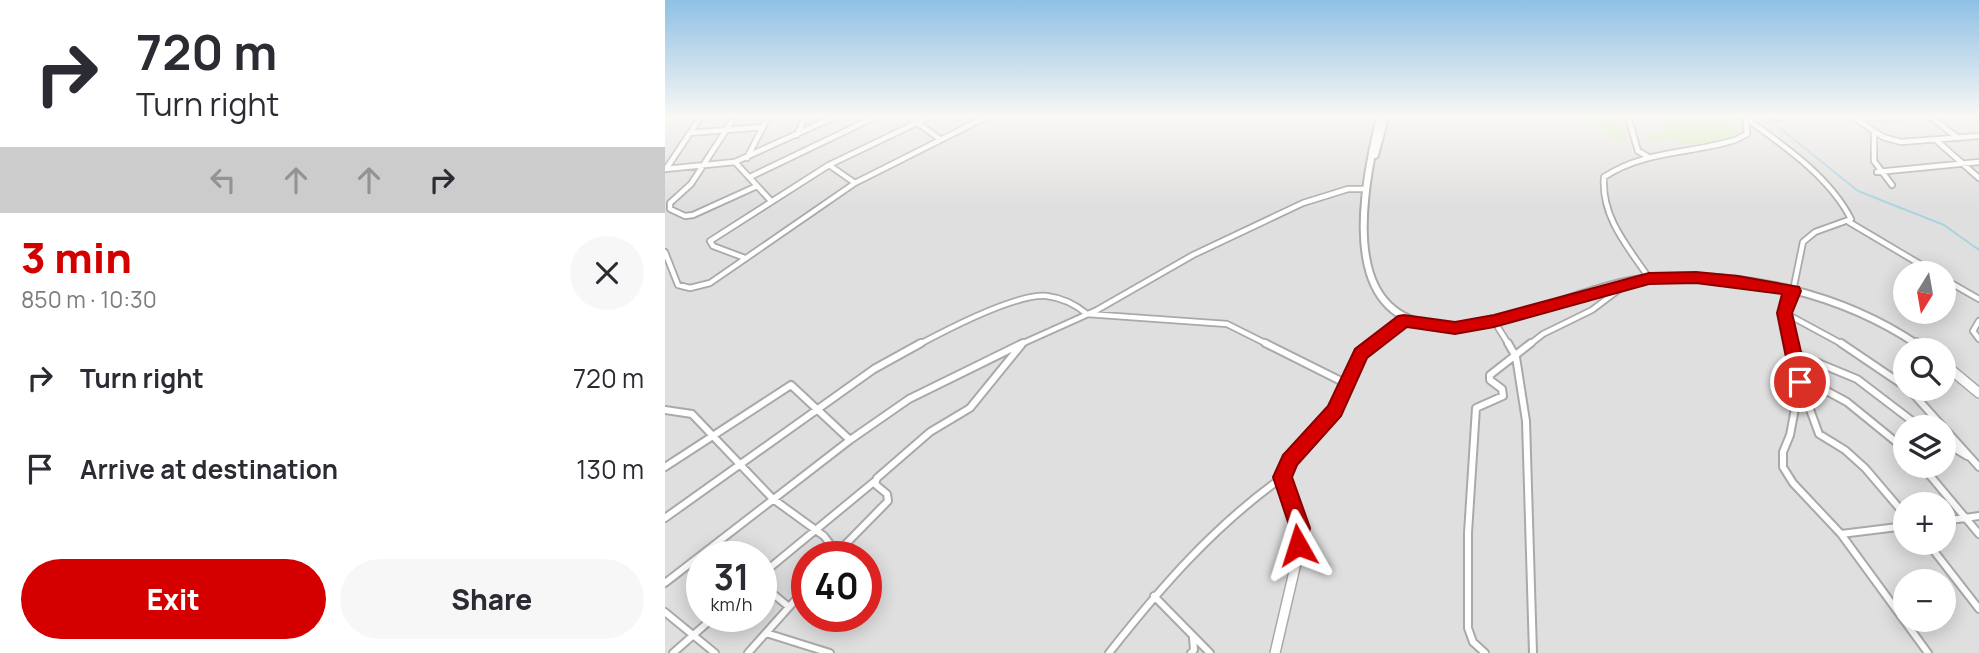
<!DOCTYPE html>
<meta charset="utf-8">
<style>
:root{--surface:#fff;--page:#f7f7f7;--text:#2b2b33;--muted:#7c7c81;--accent:#d40000}
body{margin:0;font-family:Manrope,sans-serif;background:var(--page);color:var(--text);height:100vh;display:flex;flex-direction:column;font-size:26px;white-space:nowrap}
*{box-sizing:border-box;margin:0}
p{font-size:23px;color:var(--muted)}
.icon{flex:none;width:38px;height:38px;fill:none;stroke:currentColor;stroke-width:2;stroke-linecap:round;stroke-linejoin:round}
.map{position:relative;flex:1;overflow:hidden}
.drawer{display:flex;flex-direction:column;background:var(--surface);width:665px}
.drawer>*{flex:none}
.top-card{background:#fff;color:var(--text);overflow:hidden}
.needle{width:46px;rotate:191deg}
.controls{position:absolute;left:1228px;top:261px;display:grid;gap:14px}
.controls a{display:grid;place-items:center;width:63px;height:63px;border-radius:50%;background:var(--surface);box-shadow:0 4px 18px #0003;font-size:35px}
.speed{position:absolute;left:21px;top:541px;display:flex;gap:14px;font-size:35px;font-weight:700;text-align:center}
.speed>*{display:grid;place-content:center;width:91px;height:91px;border-radius:50%;background:var(--surface);box-shadow:0 4px 18px #0003;line-height:1}
.speed small{font-size:18px;font-weight:400}
.speed .limit{border:10px solid #d22;background:#fff;color:#111}
.pin{position:absolute;display:grid;place-items:center;width:60px;height:60px;color:#fff;margin:-30px;border:4px solid #fff;border-radius:50%;box-shadow:0 2px 7px #0007}
.me{position:absolute;width:77px;margin:-38px;rotate:354deg;stroke-linejoin:round;filter:drop-shadow(0 0 5px #0008)}
.turn{display:flex;align-items:center;gap:24px;height:147px;padding:0 21px;font-size:32px}
.turn .icon{width:91px;height:91px;stroke-width:2.5}
.turn b{display:block;font-size:49px;line-height:60px}
.lanes{display:flex;align-items:center;height:66px;padding:0 21px;background:#0003;justify-content:center;gap:35px;direction:ltr}
.lanes .off{opacity:.35}
.round{display:grid;place-items:center;flex:none;width:74px;height:74px;border-radius:37px;background:var(--page)}
.head{display:flex;align-items:center;justify-content:space-between;height:119px;padding:0 21px}
h1{font-size:42px;font-weight:800;line-height:52px;color:var(--accent)}
.cta{display:flex;gap:14px;margin-top:auto;padding:14px 21px}
.cta a{flex:1;height:80px;border-radius:42px;background:var(--accent);color:#fff;font-size:28px;font-weight:800;line-height:80px;text-align:center}
.cta a+a{background:var(--page);color:var(--text)}
ul{padding:0;list-style:none}
li{display:flex;align-items:center;gap:21px;height:91px;padding:0 21px}
li div{flex:1}
li b{display:block;font-size:26px}
li em{font-style:normal}
main{display:flex;flex:1;min-height:0}
.map>svg:first-child{display:block}
.residential{fill:#e0dfdf;fill-rule:evenodd}
.grass{fill:#cdebb0}
.lines{fill:none;stroke-linecap:round;stroke-linejoin:round}
.stream{stroke:#aad3df;stroke-width:2}
.minor-far1-casing{stroke:#a9a9a9;stroke-width:8}
.minor-casing{stroke:#a9a9a9;stroke-width:10}
.tertiary-far1-casing{stroke:#a9a9a9;stroke-width:10}
.tertiary-casing{stroke:#a9a9a9;stroke-width:12}
.minor-far1{stroke:#fff;stroke-width:4.5}
.minor{stroke:#fff;stroke-width:6}
.tertiary-far1{stroke:#fff;stroke-width:6}
.tertiary{stroke:#fff;stroke-width:9}
.route{fill:#d40000;stroke:#8a0000;stroke-width:2}
</style>
<main>
<section class="drawer">
<div class="top-card">
<div class="turn"><svg class="icon" aria-label="right" viewBox="0 0 24 24"><path d="M7 20v-9h11M14 6l5 5-5 5"/></svg><div><b>720 m</b>Turn right</div></div>
<div class="lanes"><svg class="icon off" aria-label="left" viewBox="0 0 24 24"><path d="M17 20v-9H6M10 6l-5 5 5 5"/></svg><svg class="icon off" aria-label="ahead" viewBox="0 0 24 24"><path d="M12 20V5M6 11l6-6 6 6"/></svg><svg class="icon off" aria-label="ahead" viewBox="0 0 24 24"><path d="M12 20V5M6 11l6-6 6 6"/></svg><svg class="icon" aria-label="right" viewBox="0 0 24 24"><path d="M7 20v-9h11M14 6l5 5-5 5"/></svg></div>
</div>
<div class="head"><div><h1>3 min</h1><p>850 m · 10:30</p></div><a class="round"><svg class="icon" aria-label="close" viewBox="0 0 24 24"><path d="M6 6l12 12M18 6L6 18"/></svg></a></div>
<ul>
<li><svg class="icon" aria-label="right" viewBox="0 0 24 24"><path d="M7 20v-9h11M14 6l5 5-5 5"/></svg><div><b>Turn right</b></div><em>720 m</em></li>
<li><svg class="icon" aria-label="arrive" viewBox="0 0 24 24"><path d="M6 21V4h12l-3 4 3 4H6"/></svg><div><b>Arrive at destination</b></div><em>130 m</em></li>
</ul>
<div class="cta"><a>Exit</a><a>Share</a></div>
</section>
<div class="map">
<svg width="1314" height="653" viewBox="0 0 1314 653">
<rect width="100%" height="100%" fill="#f2efe9"/>
<path class="residential" d="M 0,117 L 1314,117 L 1314,653 L 0,653 ZM 1241,273 L 1279,273 L 1279,312 L 1241,312 ZM 1241,350 L 1279,350 L 1279,388 L 1241,388 ZM 1241,427 L 1279,427 L 1279,466 L 1241,466 ZM 1241,504 L 1279,504 L 1279,542 L 1241,542 ZM 37,556 L 96,556 L 96,616 L 37,616 ZM 142,556 L 201,556 L 201,616 L 142,616 ZM 1241,581 L 1279,581 L 1279,620 L 1241,620 Z"/>
<path class="grass" d="M 927,117 L 943,117 L 959,127 L 962,142 C 946,140 932,132 927,117 Z
M 989,117 L 1062,117 L 1069,123 L 1073,134 C 1054,143 1022,149 1004,138 L 987,142 L 980,137 L 1000,132 L 995,129 L 1000,126 Z"/>
<g class="lines">
<path class="stream" d="M 1101,117 L 1193,191 L 1279,225 L 1314,250"/>
<g class="minor-far1-casing">
<path id="minor-far1" d="M 244,117 L 275,139
M 963,117 L 973,151 L 982,156
M 1079,117 C 1118,145 1164,176 1186,219 L 1150,232 L 1138,242 L 1128,291 L 1123,298 L 1120,313 L 1127,345
M 1188,117 L 1218,137 L 1236,142 L 1314,136
M 1266,117 L 1293,138
M 1113,118 L 1117,117
M 1191,118 L 1237,117
M 67,121 L 26,184 L 5,203 L 5,209 L 20,216 L 28,215 L 92,186
M 1209,132 L 1209,161 L 1227,185
M 25,133 L 98,127
M 132,135 L 140,117
M 1271,140 L 1314,178
M 82,158 L 103,117
M 70,162 L 106,201
M 164,165 L 190,183
M 0,169 L 70,162 L 169,117
M 1,169 L 33,121
M 1212,172 L 1314,162
M 87,176 L 210,117
M 1184,222 L 1270,273
M 0,252 L 13,285 L 25,288 L 45,283 L 190,183 L 321,117
M 80,258 L 48,246 L 45,241 L 164,165 L 264,117
M 984,278 C 963,247 936,217 939,177 C 980,150 1025,154 1070,140 L 1082,134 L 1081,119
M 1279,279 L 1314,299
M 1120,313 L 1179,345
M 829,321 L 844,345
M 1314,321 L 1308,331 L 1314,339
M 253,345 C 281,330 351,293 382,296 C 398,298 410,304 422,314 L 562,324 L 604,345
M 354,345 L 432,310 L 528,255 L 638,203 L 683,189 L 699,189
M 864,345 L 878,334 L 927,310 L 964,282"/>
</g>
<g class="minor-casing">
<path id="minor" d="M 600,343 L 682,384
M 843,343 L 851,357 L 861,421 L 868,653
M 1127,343 L 1135,382 L 1125,435 L 1118,452 L 1118,467 L 1128,483 L 1176,534 L 1263,653
M 1176,343 L 1241,387
M 1129,353 L 1192,379 L 1255,427
M 1134,376 L 1182,402 L 1241,450
M 1136,385 L 1154,434 L 1180,450 L 1200,468 L 1241,516
M 1243,388 L 1314,467
M 0,410 L 27,414 L 108,499 L 159,536 L 172,553 L 168,556
M 1279,442 L 1302,456
M 1257,466 L 1314,534
M 0,467 L 126,385 L 185,440
M 0,518 L 209,369 L 256,343
M 1279,521 L 1314,516
M 1176,534 L 1241,526
M 1262,542 L 1314,609
M 172,553 L 223,501 L 222,494 L 210,484 L 212,478 L 265,432 L 305,408 L 357,344
M 96,575 L 210,481
M 0,583 L 185,440 L 244,399 L 358,343
M 96,584 L 124,607
M 489,596 L 545,653
M 0,612 L 50,653
M 101,633 L 165,653
M 8,653 L 50,616
M 83,653 L 142,587
M 444,653 C 496,587 549,526 618,477
M 526,653 L 529,650 L 528,638
M 820,653 L 808,642 L 803,628 L 803,533 L 811,408 L 838,396 L 837,389 L 825,380 L 825,375 L 866,343"/>
</g>
<g class="tertiary-far1-casing">
<path id="tertiary-far1" d="M 715,117 C 689,224 674,357 833,320 C 881,310 939,281 986,278 C 1079,271 1176,293 1253,345
M 710,155 L 720,117
M 707,345 L 739,320"/>
</g>
<g class="tertiary-casing">
<path id="tertiary" d="M 1251,343 L 1261,350
M 1279,364 L 1314,393
M 610,653 L 631,563 L 635,528 L 618,477 C 629,451 651,435 668,413 C 685,390 685,362 709,343"/>
</g>
<use href="#minor-far1" class="minor-far1"/>
<use href="#minor" class="minor"/>
<use href="#tertiary-far1" class="tertiary-far1"/>
<use href="#tertiary" class="tertiary"/>
</g>
<linearGradient id="sky" x2="0" y2="1"><stop stop-color="#8fc0e4"/><stop offset="0.56" stop-color="#f9f8f5"/><stop offset="1" stop-color="#f9f8f5" stop-opacity="0"/></linearGradient>
<rect width="1314" height="208" fill="url(#sky)"/>
<path class="route" d="M 1031,272 L 1073,276 L 1134,287 L 1136,291 L 1127,313 L 1143,382 L 1141,387 L 1129,387 L 1126,382 L 1112,313 L 1117,294 L 1031,283 L 984,284 L 829,327 L 790,334 L 742,327 L 702,358 L 676,416 L 632,465 L 627,477 L 645,528 L 640,552 L 633,555 L 626,552 L 623,545 L 625,528 L 608,477 L 618,455 L 663,406 L 690,349 L 733,316 L 739,315 L 790,322 L 829,315 L 984,273 Z"/>
</svg>
<div class="controls">
<a><svg class="needle" viewBox="-14 -14 28 28"><path d="M0-13l5 13h-10z" fill="#e53935"/><path d="M0 13l5-13h-10z" fill="#7c7c81"/></svg></a>
<a><svg class="icon" aria-label="search" viewBox="0 0 24 24"><circle cx="10" cy="10" r="6"/><path d="M15 15l6 6"/></svg></a>
<a><svg class="icon" aria-label="layers" viewBox="0 0 24 24"><path d="M12 4l9 5-9 5-9-5zM3 14l9 5 9-5"/></svg></a>
<a>+</a>
<a>−</a>
</div>
<div class="speed"><div>31<small>km/h</small></div><div class="limit">40</div></div>
<div class="pin" style="left:1135px;top:382px;background:#d93025"><svg class="icon" aria-label="arrive" viewBox="0 0 24 24"><path d="M6 21V4h12l-3 4 3 4H6"/></svg></div>
<svg class="me" style="left:633px;top:545px" viewBox="-20 -20 40 40"><path d="M0-17L14 15 0 8-14 15z" fill="#d40000" stroke="#fff" stroke-width="4"/></svg>
</div>
</main>
